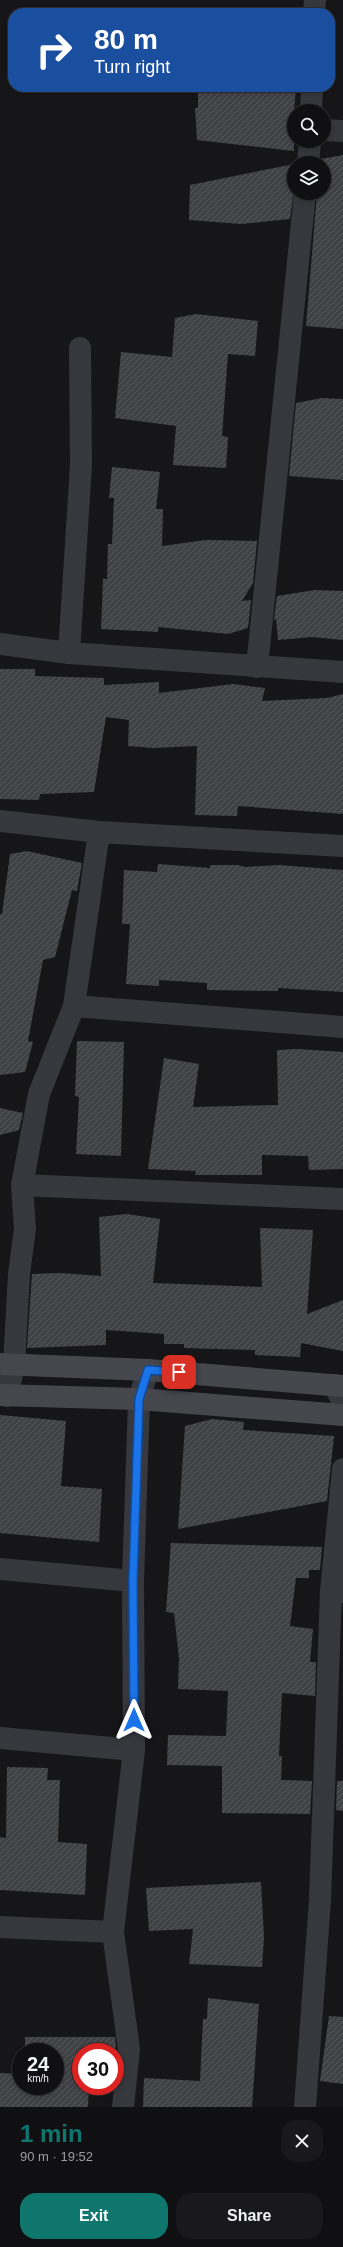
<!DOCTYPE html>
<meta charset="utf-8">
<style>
:root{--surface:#101012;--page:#19191b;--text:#f1f3f6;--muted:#9c9d9f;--line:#303032;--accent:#0f766e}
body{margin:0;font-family:Arial,sans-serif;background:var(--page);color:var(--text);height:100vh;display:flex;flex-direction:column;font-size:15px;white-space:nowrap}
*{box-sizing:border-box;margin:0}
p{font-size:13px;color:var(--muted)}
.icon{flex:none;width:22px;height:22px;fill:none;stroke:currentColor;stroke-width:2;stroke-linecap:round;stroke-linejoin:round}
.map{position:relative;height:2107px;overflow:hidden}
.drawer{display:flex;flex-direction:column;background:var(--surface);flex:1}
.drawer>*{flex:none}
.top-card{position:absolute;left:8px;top:8px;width:327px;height:84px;border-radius:16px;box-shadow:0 2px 6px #0003,0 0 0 1px var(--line);background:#1a4fa0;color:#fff;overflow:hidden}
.tools{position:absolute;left:287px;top:104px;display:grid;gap:8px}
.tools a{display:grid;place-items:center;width:44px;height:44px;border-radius:50%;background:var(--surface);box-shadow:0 2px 6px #0003,0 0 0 1px var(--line);font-size:20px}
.speed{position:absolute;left:12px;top:2043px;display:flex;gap:8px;font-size:20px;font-weight:700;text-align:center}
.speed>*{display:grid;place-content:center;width:52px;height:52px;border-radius:50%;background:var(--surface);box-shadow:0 2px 6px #0003,0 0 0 1px var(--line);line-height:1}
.speed small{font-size:10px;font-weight:400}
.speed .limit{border:6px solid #d22;background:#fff;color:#111}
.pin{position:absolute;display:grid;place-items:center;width:34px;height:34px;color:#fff;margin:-17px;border-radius:8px;box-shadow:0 2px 6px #0006}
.me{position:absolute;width:44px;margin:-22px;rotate:0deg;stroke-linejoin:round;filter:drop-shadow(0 0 3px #0008)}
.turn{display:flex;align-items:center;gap:14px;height:84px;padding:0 20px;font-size:18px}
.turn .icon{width:52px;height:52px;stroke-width:2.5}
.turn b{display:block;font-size:28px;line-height:34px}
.round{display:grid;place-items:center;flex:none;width:42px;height:42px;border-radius:16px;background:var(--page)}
.summary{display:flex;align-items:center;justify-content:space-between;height:68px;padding:0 20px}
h1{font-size:24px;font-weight:800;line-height:30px;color:var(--accent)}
.action{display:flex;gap:8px;margin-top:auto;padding:8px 20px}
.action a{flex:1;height:46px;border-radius:16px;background:var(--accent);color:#fff;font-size:16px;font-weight:800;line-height:46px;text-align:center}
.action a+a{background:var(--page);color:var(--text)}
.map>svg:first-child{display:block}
.building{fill:url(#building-hatch)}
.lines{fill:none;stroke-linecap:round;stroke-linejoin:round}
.street{stroke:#37383d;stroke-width:22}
.secondary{stroke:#45474d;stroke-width:22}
.route-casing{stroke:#114b97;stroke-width:10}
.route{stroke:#1a73e8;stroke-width:7}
</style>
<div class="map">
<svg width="343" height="2107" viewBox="0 0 343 2107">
<defs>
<pattern id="building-hatch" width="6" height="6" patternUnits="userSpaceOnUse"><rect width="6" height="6" fill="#404145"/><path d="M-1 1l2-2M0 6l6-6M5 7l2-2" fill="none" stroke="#595a5e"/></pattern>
</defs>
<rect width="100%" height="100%" fill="#161618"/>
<path class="building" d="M 198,87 L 296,87 L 294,111 L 294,151 L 197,140 L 195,108 L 198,108 Z
M 343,155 L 343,329 L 306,326 L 317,193 L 324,193 L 324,163 L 321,163 L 321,159 Z
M 294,164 L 294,188 L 290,219 L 241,224 L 189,220 L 190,185 Z
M 196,314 L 258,321 L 255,356 L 228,354 L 222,436 L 228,437 L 226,468 L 173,465 L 176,426 L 115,418 L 121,352 L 172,357 L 175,318 Z
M 322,398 L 343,399 L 343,480 L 289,476 L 296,403 Z
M 112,467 L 160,472 L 156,509 L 163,509 L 162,546 L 206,540 L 257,541 L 253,583 L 242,601 L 251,600 L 248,628 L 228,634 L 158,627 L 158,632 L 101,629 L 103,579 L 107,579 L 108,544 L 112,544 L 114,498 L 109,498 Z
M 315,590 L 343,591 L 343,640 L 312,637 L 278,640 L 276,619 L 274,620 L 277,596 Z
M 0,669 L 35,669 L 35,676 L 104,678 L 104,685 L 159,682 L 159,693 L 233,684 L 265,688 L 262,701 L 327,698 L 343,694 L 343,814 L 238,806 L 237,816 L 195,815 L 197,746 L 153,748 L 128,746 L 129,720 L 106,717 L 94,792 L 40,794 L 39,800 L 0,799 Z
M 27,851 L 82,863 L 77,891 L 72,890 L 55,957 L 43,960 L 28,1041 L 33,1042 L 25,1072 L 0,1075 L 0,914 L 2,914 L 10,854 Z
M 158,864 L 210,868 L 210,865 L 238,865 L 245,867 L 279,865 L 343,870 L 343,992 L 278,988 L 278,991 L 207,990 L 207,983 L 159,980 L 159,986 L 126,984 L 130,924 L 122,924 L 124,870 L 157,872 Z
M 77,1041 L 124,1042 L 121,1156 L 76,1154 L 79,1097 L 75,1096 Z
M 298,1049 L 343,1052 L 343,1169 L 309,1170 L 308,1156 L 262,1155 L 262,1175 L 195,1175 L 196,1171 L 148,1169 L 164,1058 L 199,1064 L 193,1107 L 278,1105 L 277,1050 Z
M 0,1108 L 23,1113 L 19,1130 L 0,1135 Z
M 127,1214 L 160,1219 L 153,1283 L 262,1287 L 260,1228 L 313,1230 L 307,1314 L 343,1300 L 343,1351 L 301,1343 L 300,1357 L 255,1355 L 255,1350 L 184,1348 L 184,1344 L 164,1344 L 164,1334 L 106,1330 L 106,1345 L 27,1348 L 32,1274 L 60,1273 L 101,1276 L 99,1217 Z
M 0,1415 L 66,1421 L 61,1486 L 102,1489 L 99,1542 L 0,1533 Z
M 212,1419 L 244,1422 L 243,1430 L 334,1436 L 327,1501 L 178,1529 L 185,1426 Z
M 171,1543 L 322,1547 L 320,1570 L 309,1570 L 309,1578 L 296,1578 L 290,1626 L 313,1629 L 310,1662 L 316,1662 L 315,1696 L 282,1693 L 279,1756 L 282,1756 L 281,1780 L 312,1781 L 310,1814 L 222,1813 L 222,1766 L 167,1765 L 168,1735 L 226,1736 L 228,1691 L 178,1689 L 179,1658 L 174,1613 L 166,1612 Z
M 7,1767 L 48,1768 L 47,1780 L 60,1780 L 58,1842 L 87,1844 L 85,1895 L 0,1890 L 0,1837 L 6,1838 Z
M 337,1781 L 343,1781 L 343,1811 L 336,1810 Z
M 261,1882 L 264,1938 L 262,1967 L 189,1964 L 193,1929 L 149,1931 L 146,1888 Z
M 208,1998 L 259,2004 L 252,2107 L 143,2107 L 144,2078 L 200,2081 L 203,2019 L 207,2019 Z
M 329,2016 L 343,2017 L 343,2084 L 320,2081 Z
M 25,2037 L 115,2037 L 116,2049 L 115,2063 L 115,2052 L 81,2052 L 81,2086 L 89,2086 L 88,2107 L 0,2107 L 0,2073 L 21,2074 L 21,2086 L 55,2086 L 55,2052 L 25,2052 Z"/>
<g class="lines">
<path class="street" d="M 314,13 L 315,0
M 311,111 L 312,87
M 324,130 L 343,131
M 308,163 L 310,141
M 0,644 L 69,653 L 343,672
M 69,653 L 81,465 L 80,348
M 257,667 L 305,193
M 0,821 L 99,832 L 343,846
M 74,1006 L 343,1027
M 22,1185 L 343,1199
M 335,1385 L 343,1404
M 7,1396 L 14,1365 L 19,1274 L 25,1229 L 22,1185 L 39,1094 L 74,1006 L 99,832
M 0,1569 L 133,1581
M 331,1591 L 343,1469
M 0,1738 L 134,1750
M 0,1927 L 113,1932
M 123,2107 L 129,2049 L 113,1932 L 134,1750 L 133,1581 L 139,1399 L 148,1370
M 305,2107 L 320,1900 L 331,1591 L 343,1592"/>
<path class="secondary" d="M 0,1364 L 148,1370 L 343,1386
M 0,1395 L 139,1399 L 343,1415"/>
</g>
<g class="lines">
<g class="route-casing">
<path id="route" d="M 134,1720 L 133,1581 L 139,1399 L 148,1370 L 179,1372"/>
</g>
<use href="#route" class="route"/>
</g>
</svg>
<div class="tools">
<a><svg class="icon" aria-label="search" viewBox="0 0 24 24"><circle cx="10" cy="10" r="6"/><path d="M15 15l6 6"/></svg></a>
<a><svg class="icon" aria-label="layers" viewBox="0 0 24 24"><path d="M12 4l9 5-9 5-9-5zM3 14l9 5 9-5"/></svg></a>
</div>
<div class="speed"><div>24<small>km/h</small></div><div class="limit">30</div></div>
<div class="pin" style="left:179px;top:1372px;background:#d93025"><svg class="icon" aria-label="arrive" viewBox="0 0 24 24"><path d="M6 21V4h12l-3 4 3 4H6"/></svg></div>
<svg class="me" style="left:134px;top:1720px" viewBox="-20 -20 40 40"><path d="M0-17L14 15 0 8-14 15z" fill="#1a73e8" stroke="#fff" stroke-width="4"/></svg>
<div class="top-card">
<div class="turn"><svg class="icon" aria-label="right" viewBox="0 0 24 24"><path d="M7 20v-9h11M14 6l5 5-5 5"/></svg><div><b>80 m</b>Turn right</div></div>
</div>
</div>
<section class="drawer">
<div class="summary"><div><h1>1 min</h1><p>90 m · 19:52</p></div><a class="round"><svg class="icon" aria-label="close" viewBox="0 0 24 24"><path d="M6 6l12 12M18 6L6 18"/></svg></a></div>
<div class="action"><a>Exit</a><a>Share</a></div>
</section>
